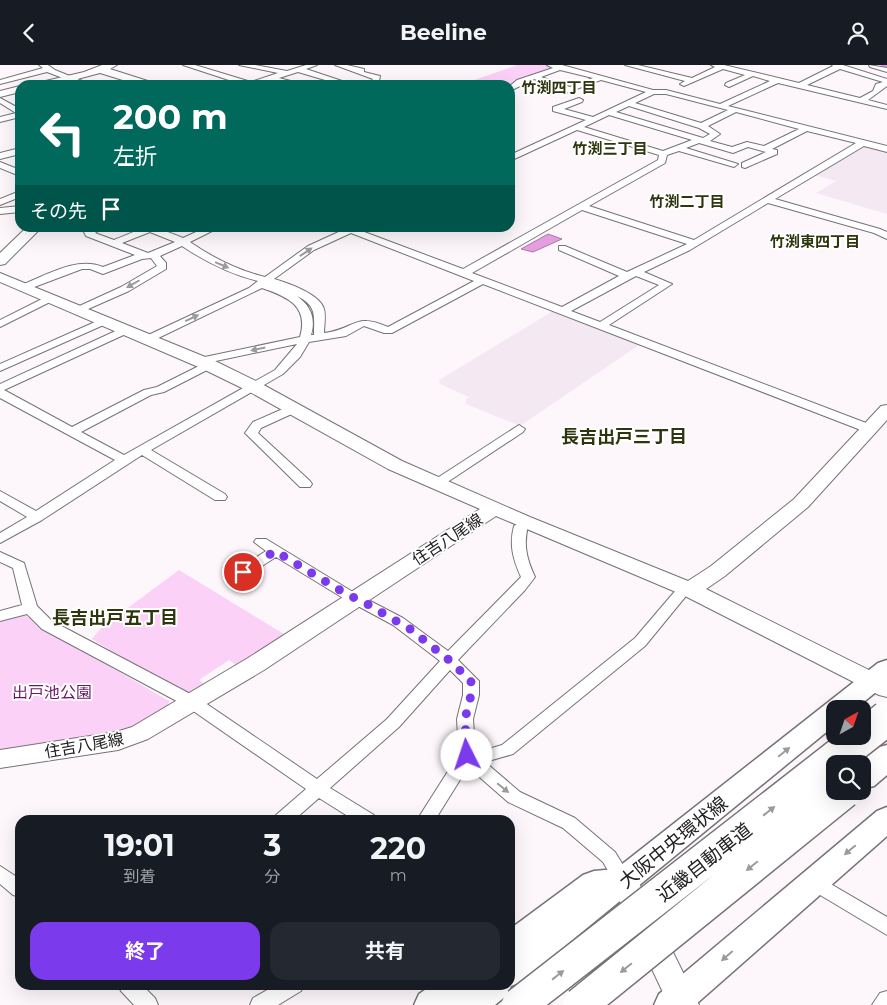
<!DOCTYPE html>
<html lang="ja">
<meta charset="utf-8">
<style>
:root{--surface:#171b24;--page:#242831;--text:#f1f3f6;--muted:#9ea1a6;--accent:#7c3aed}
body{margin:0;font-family:Montserrat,"Noto Sans JP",sans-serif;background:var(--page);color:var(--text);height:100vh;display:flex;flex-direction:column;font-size:19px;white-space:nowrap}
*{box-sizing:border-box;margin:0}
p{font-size:16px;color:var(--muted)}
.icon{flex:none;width:28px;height:28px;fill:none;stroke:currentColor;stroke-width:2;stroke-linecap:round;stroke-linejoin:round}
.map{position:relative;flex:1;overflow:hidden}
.details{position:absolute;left:15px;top:750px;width:500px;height:175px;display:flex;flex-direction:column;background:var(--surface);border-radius:15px;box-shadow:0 5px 20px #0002}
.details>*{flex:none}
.hud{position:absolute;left:15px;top:15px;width:500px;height:152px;border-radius:15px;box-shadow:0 5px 20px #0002;background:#00695c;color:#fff;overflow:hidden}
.needle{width:32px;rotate:40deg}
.tools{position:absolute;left:826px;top:635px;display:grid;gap:10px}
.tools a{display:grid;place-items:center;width:45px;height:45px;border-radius:10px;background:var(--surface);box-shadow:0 5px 20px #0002;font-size:25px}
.pin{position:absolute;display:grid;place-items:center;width:42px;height:42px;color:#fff;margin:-21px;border:2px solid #fff;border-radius:50%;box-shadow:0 1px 5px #0007}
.me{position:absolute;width:55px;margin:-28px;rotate:356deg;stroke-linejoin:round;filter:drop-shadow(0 0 4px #0008)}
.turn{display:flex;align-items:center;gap:18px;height:105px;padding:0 15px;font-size:22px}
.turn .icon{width:65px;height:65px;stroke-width:2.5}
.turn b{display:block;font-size:35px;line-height:42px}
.then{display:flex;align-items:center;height:48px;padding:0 15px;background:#0003;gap:10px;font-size:19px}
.eta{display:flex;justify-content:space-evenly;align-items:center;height:85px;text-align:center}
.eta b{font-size:30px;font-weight:700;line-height:35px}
.primary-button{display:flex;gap:10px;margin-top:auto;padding:10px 15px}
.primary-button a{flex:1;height:58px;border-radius:15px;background:var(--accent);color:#fff;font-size:20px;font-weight:700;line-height:58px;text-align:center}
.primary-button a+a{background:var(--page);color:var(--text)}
header{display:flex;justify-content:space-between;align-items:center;height:65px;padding:0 15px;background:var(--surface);font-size:22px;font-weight:700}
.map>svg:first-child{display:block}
.built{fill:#f4e8f3}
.green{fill:#fcd1f8}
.water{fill:#e49dde;stroke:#aa78a6}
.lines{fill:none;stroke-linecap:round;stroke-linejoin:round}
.river{fill:#e49dde;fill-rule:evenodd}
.street-casing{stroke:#777277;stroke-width:2}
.secondary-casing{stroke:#777277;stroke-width:2}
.primary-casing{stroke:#777277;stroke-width:3}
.highway-casing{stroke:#777277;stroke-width:3}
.street{fill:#fff;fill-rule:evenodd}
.secondary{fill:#fff;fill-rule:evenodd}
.primary{fill:#fff;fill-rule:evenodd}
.highway{fill:#fff;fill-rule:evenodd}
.highway-bridge-casing{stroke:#777277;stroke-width:37;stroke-linecap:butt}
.highway-bridge{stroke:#fff;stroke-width:34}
.oneway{fill:#9c9b9c}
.route{stroke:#7c3aed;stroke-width:9;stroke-dasharray:0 16.2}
.labels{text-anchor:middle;stroke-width:4;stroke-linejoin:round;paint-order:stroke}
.far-neighbourhood-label{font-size:15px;font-weight:bold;fill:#2e360e;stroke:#fff}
.street-label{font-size:16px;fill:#232123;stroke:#fff}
.park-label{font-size:16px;fill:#6a1667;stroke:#fff}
.neighbourhood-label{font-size:18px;font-weight:bold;fill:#2e360e;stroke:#fff}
.near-street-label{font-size:19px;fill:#232123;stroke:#fff}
</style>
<header><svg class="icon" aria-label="back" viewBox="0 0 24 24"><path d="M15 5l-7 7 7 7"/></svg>Beeline<svg class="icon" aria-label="person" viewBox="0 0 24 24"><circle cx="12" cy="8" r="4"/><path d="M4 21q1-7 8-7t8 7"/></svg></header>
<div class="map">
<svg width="887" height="940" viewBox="0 0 887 940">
<rect width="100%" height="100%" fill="#fdf7fc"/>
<path class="built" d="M 866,81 L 887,87 L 887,149 L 816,128 L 836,116 L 815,110 Z
M 553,246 L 639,280 L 520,361 L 466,339 L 466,334 L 469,332 L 440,319 L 439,315 Z"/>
<path class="green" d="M 517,0 L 547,0 L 556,3 L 510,23 L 510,20 L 463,19 Z
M 179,505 L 287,571 L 239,602 L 229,595 L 199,615 L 208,622 L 197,629 L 182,630 L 92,574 L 102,562 Z
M 25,550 L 44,563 L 169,636 L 168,645 L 120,669 L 0,687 L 0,557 Z"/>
<path class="water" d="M 548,169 L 562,174 L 533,187 L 521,184 Z"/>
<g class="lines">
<path class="river" d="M 880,0 L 887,0 L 887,3 L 882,2 Z"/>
<g class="street-casing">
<path id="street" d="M 39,0 L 48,0 L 55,5 L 92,20 L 81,20 L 47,7 L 0,19 L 0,15 L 43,3 Z
M 183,0 L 195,0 L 251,17 L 278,8 L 239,0 L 255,0 L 287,6 L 306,0 L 317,0 L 306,4 L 354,20 L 342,20 L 298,7 L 279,13 L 306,20 L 291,20 L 270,15 L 256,20 L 244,20 Z
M 335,0 L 347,0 L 364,4 L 364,7 L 380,11 L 379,16 L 383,20 L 375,20 L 371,16 L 373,14 Z
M 547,0 L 562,0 L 653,25 L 666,25 L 720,39 L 770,16 L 753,11 L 729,22 L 725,20 L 726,18 L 745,10 L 723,4 L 684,21 L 680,19 L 685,16 L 625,0 L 638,0 L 692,13 L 715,2 L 711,0 L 724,0 L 799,18 L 833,1 L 832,0 L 843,0 L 887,14 L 887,21 L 868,35 L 887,40 L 887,44 L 778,18 L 728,41 L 887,81 L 887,87 L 864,81 L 775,134 L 880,164 L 887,167 L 887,174 L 874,168 L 768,138 L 690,185 L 644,207 L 672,219 L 609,260 L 874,361 L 876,364 L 874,367 L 866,367 L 483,219 L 392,268 L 384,268 L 364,261 L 346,271 L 309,277 L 300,292 L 283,309 L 151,385 L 225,429 L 227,432 L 225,435 L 215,435 L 142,390 L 42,455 L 0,478 L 0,468 L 27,452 L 0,436 L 0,426 L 36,446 L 115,395 L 0,333 L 0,319 L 122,263 L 130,263 L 131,265 L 130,267 L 4,325 L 72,362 L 144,325 L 157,322 L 203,299 L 195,298 L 193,296 L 195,294 L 300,272 C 309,241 288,232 262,223 L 152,276 L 144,276 L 142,274 L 144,272 L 249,223 L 258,216 C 230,209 206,197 182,181 L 160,191 L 166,198 L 166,204 L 129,226 L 79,248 L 74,245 L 75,243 L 121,222 L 157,201 L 151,193 L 142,194 L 103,209 L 90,204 L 82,204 L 29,224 L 21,224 L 20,222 L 21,220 C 47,210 77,191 103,202 L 135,190 L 86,171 L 84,167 L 91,162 L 103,162 L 95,168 L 114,175 C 149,161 146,158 183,173 L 207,162 L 220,162 L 190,177 C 213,193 237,205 265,212 L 308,181 L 343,165 L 339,162 L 359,162 L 359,165 L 463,204 L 658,95 L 659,90 L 577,65 L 510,96 L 510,90 L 586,55 L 553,46 L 553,42 L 579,33 L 583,35 L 582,37 L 564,44 L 593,52 L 646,27 L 601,15 L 563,29 L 559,27 L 563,24 L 534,14 L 510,26 L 510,21 L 517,15 L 553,3 ZM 840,4 L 883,17 L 876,19 L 873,26 L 860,33 L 807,20 ZM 560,5 L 593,13 L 570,22 L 541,12 ZM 654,29 L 666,29 L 728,45 L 701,58 L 635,38 ZM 629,41 L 699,63 L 710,69 L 703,73 L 616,47 ZM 736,47 L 799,64 L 764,81 L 747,77 L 732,82 L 710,76 L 720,69 L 708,61 ZM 609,50 L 692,75 L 663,86 L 584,62 ZM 807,66 L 856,78 L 694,175 L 589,141 L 665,98 L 667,90 L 679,86 L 734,102 L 738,99 L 686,83 L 699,78 L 733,88 L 748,82 L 766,87 L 742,98 L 742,102 L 745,103 L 777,89 L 777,85 L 772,84 ZM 582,145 L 687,179 L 627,207 L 565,181 L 559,181 L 559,185 L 619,211 L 562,242 L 472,208 ZM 150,167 L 175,177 L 148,188 L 122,178 ZM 351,168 L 474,216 L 388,262 C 354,247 356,264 324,268 C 324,261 326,251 324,244 C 320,229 288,218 274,214 L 314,185 ZM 636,211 L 659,220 L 600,257 L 571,246 ZM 297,231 C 317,241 314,250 314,270 L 311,270 C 316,254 311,241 297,231 ZM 297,279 L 275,305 L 124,390 L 81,367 L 151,330 L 164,327 L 213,302 L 215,300 L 211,297 Z
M 869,0 L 887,3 L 887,7 L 870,2 Z
M 0,33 L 20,44 L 20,52 L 0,57 L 0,52 L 16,48 L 0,38 Z
M 20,83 L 20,89 L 0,94 L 0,88 Z
M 0,97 L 20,105 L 20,111 L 0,103 Z
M 20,126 L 20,132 L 0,140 L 0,134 Z
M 20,141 L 20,147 L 0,149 L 0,143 Z
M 50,230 L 54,231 L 55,233 L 54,235 L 0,262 L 0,255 Z
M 104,253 L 108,254 L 109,256 L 108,258 L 0,306 L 0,299 Z
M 292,340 L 298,344 L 296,347 L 261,363 L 258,368 L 310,416 L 312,419 L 310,422 L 300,422 L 245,368 L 253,357 Z
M 519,360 L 525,364 L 523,367 L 440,422 L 435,423 L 428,419 Z
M 521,457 L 528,461 C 523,480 527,495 535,512 L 525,525 L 458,595 L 479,616 L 479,630 L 473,654 L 475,684 L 485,685 L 502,680 L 635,573 L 676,525 L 690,520 L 695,522 L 697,525 L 695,528 L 686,531 L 645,581 L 513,689 L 485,697 L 520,727 L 575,753 L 615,787 L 633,816 L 631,821 L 624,824 L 617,821 L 603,797 L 563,763 L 508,737 L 468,702 L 435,755 L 417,755 L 459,689 L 457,654 L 463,630 L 463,618 L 450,605 L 399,662 L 330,723 L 374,750 L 377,755 L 354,755 L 319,733 L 294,755 L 273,755 L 276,750 L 306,724 L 186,641 L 42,564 L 27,549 L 0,556 L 0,546 L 22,540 L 13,503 L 0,497 L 0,487 L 24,498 L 37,541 L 52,556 L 198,633 L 317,714 L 387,654 L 440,596 L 393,560 L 343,533 L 276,492 L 248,510 L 238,510 L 236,507 L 238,504 L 266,486 L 254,477 L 256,474 L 266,474 L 353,527 L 403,553 L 448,586 L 521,512 C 513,494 509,480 514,461 Z
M 0,801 L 20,814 L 20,832 L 13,830 L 0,819 Z
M 812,808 L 887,852 L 887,870 L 805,821 L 803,816 L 805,811 Z
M 118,920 L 142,920 L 155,933 L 158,940 L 134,940 L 121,926 Z
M 276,920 L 304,920 L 301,926 L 278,940 L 250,940 L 253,933 Z
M 887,926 L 887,940 L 872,940 L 880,928 Z"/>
</g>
<g class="secondary-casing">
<path id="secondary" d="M 102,0 L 117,0 L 110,4 L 154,18 L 155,20 L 139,20 L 100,8 L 55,20 L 36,20 L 37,18 L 84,7 Z
M 20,21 L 20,27 L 0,32 L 0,26 Z
M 27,162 L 42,162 L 5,199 L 0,200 L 0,188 Z
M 0,208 L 215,296 L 260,318 L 402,396 L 530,452 L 688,516 L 711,501 L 794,434 L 881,341 L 887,340 L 887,355 L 808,442 L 725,511 L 706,524 L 887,614 L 887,632 L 879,630 L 683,530 L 496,451 L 264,605 L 148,674 L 118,685 L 0,703 L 0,685 L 116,667 L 132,662 L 248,593 L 480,444 L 388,404 L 248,326 L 203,304 L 0,217 Z
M 624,805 L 634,808 L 699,940 L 669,940 L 610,816 L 614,808 Z"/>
</g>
<g class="primary-casing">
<path id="primary" d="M 887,595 L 887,618 L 855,644 L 835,644 L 835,660 L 521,917 L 511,921 L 507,930 L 495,940 L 414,940 L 419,929 L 432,920 L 510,920 L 510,864 L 583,810 L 594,806 L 616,804 L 878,598 Z
M 887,742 L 887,771 L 695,940 L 654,940 L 659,929 L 877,746 Z"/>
</g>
<g class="highway-casing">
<path id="highway" d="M 887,680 L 887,710 L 874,721 L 862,724 L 862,699 L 856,699 L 876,683 Z"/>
</g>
<use href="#street" class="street"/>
<use href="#secondary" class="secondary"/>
<use href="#primary" class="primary"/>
<use href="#highway" class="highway"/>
<g class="highway-bridge-casing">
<path id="highway-bridge" d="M 519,940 L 887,653
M 580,940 L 844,726"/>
</g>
<use href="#highway-bridge" class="highway-bridge"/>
</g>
<defs><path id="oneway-solid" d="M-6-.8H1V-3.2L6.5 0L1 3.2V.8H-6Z" transform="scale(1.25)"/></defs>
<g class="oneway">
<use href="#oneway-solid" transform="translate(306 187) rotate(-34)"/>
<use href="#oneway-solid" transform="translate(222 200) rotate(23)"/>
<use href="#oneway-solid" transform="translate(133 219) rotate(150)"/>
<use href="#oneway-solid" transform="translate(192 253) rotate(-25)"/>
<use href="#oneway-solid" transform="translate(258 284) rotate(168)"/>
<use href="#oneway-solid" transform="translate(784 687) rotate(-39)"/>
<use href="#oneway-solid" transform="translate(503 723) rotate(39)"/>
<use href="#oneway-solid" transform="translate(769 746) rotate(-38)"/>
<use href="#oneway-solid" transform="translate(850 785) rotate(140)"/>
<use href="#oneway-solid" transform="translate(752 801) rotate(141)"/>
<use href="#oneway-solid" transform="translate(727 891) rotate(139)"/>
<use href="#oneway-solid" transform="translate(626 903) rotate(141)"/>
<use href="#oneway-solid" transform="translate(558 910) rotate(-38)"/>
</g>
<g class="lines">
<path class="route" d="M 243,507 L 275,486 L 348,530 L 362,536 L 410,564 L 449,595 L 471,616 L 471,630 L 465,654 L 467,690"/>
</g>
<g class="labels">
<g class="far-neighbourhood-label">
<text x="559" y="28">竹渕四丁目</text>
<text x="610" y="89">竹渕三丁目</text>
<text x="687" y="142">竹渕二丁目</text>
<text x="815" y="182">竹渕東四丁目</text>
</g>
<g class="street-label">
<text transform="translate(447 474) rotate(-33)" y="6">住吉八尾線</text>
<text transform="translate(84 680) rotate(-10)" y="6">住吉八尾線</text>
</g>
<g class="park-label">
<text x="52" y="633">出戸池公園</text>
</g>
<g class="neighbourhood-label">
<text x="624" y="378">長吉出戸三丁目</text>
<text x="115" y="559">長吉出戸五丁目</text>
</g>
<g class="near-street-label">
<text transform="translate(673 777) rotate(-39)" y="7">大阪中央環状線</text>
<text transform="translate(704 797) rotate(-38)" y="7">近畿自動車道</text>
</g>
</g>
</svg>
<div class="tools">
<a><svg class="needle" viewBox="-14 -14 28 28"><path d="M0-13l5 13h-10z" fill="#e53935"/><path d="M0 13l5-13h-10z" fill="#9ea1a6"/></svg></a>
<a><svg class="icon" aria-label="search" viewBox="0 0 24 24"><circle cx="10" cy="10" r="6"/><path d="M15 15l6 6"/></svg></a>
</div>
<div class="pin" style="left:243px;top:507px;background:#d93025"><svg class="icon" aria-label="arrive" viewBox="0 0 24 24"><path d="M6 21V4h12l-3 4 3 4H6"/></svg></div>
<svg class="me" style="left:467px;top:690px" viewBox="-20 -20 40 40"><circle r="19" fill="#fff"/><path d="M0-13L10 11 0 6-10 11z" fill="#7c3aed"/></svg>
<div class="hud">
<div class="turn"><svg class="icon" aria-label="left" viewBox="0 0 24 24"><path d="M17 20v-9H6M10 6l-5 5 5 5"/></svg><div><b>200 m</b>左折</div></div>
<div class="then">その先<svg class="icon" aria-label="arrive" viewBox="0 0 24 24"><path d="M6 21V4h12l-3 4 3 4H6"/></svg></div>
</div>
<section class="details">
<div class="eta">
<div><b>19:01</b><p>到着</p></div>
<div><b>3</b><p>分</p></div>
<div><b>220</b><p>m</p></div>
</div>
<div class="primary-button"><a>終了</a><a>共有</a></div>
</section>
</div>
